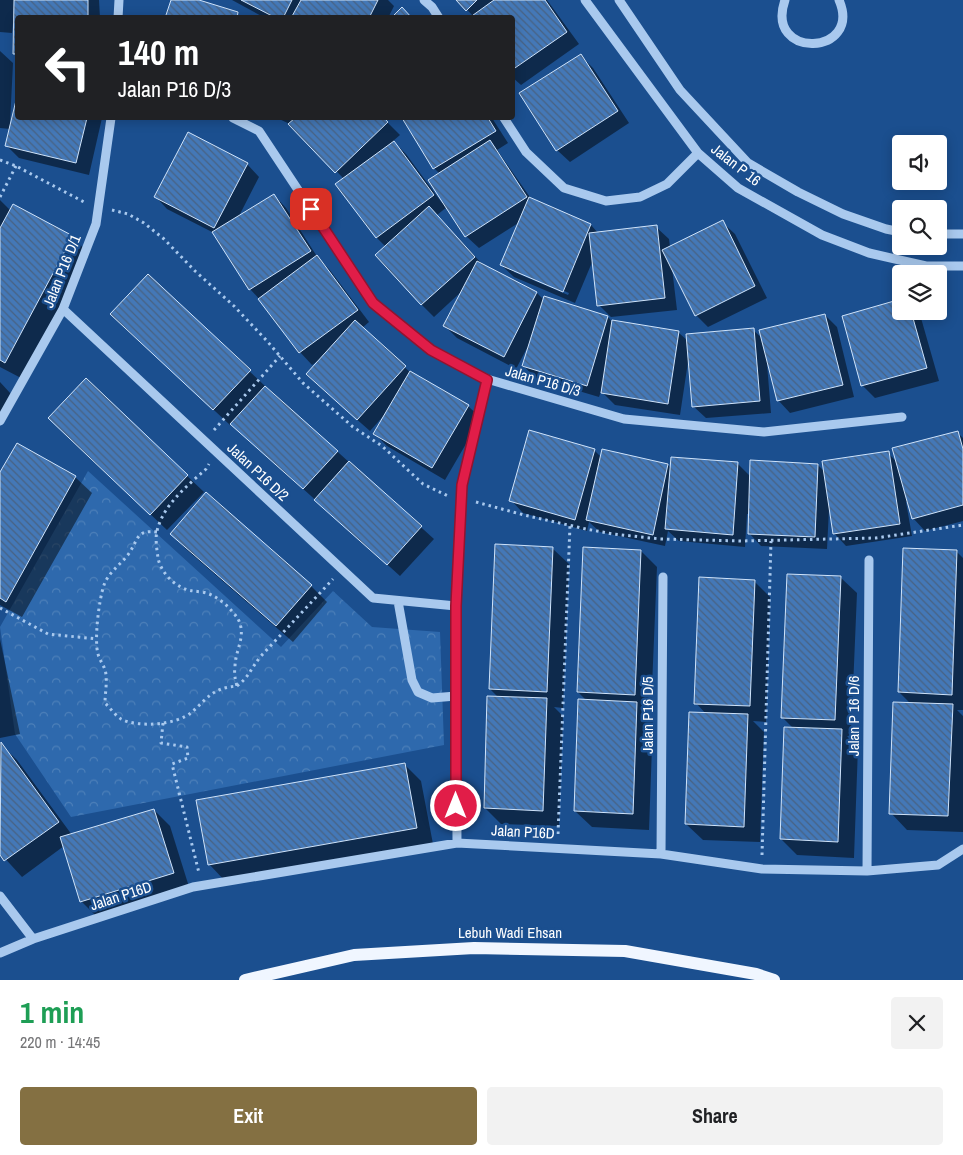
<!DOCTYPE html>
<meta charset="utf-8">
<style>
:root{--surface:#fff;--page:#f2f2f2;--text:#202124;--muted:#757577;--accent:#847042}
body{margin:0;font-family:"Archivo Narrow",sans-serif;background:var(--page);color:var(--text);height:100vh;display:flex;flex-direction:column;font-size:19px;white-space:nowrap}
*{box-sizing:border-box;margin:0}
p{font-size:16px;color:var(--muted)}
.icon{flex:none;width:28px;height:28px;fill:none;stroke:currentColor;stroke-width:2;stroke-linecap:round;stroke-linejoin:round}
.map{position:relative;height:980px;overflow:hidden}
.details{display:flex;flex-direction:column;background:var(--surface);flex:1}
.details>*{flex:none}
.top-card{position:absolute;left:15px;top:15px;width:500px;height:105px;border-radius:5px;box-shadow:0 2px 12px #0003;background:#202124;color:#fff;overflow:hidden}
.buttons{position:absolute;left:892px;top:135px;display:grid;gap:10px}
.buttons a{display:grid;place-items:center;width:55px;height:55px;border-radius:5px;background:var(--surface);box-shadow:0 2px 12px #0003;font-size:25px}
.pin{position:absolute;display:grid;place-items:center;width:42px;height:42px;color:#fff;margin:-21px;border-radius:10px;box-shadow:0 2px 8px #0006}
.me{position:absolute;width:55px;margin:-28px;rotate:0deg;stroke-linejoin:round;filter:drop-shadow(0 0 4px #0008)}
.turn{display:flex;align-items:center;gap:18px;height:105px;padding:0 20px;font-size:22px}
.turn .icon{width:65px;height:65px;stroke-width:2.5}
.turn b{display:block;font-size:35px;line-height:42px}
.round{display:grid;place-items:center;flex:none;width:52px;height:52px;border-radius:5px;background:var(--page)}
.head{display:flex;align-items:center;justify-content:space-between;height:85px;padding:0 20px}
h1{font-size:30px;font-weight:700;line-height:38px;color:#1e9e55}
.button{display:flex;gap:10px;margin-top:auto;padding:10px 20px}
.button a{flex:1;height:58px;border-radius:5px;background:var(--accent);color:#fff;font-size:20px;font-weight:700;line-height:58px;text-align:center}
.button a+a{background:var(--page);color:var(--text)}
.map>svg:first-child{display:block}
.forest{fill:url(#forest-crowns)}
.shadow{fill:#0007;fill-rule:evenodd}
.building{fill:url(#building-back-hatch);stroke:#cfe3fa}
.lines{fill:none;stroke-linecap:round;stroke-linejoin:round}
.path{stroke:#a9c9ee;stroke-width:3;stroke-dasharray:2.5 4;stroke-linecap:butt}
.minor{stroke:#a9c9ee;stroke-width:9}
.major{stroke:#f0f6ff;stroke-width:12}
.route-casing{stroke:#92132f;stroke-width:12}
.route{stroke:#e11d48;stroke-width:9}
.labels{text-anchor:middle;stroke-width:5;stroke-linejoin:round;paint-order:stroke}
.street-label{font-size:15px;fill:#fff;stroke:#1b4f8f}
</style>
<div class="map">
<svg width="963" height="980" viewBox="0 0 963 980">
<defs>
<pattern id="forest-crowns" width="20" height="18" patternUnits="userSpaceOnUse" patternTransform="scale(1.25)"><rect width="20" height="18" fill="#2e69ad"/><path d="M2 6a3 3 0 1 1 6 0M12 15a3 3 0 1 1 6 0" fill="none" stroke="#4d80b9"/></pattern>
<pattern id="building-back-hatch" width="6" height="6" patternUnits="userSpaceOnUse" patternTransform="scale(1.25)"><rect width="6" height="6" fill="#4478b7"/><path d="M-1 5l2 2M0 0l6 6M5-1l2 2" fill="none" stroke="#486282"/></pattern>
</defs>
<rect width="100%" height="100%" fill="#1b4f8f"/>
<path class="forest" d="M 88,471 L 281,647 L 333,591 L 372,627 L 440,632 L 444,745 L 71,817 L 15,734 L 0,627 Z"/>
<path class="shadow" d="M 0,0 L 99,0 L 100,18 L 18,18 L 18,56 L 15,53 L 15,23 L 13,23 L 12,33 L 0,32 Z
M 232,0 L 388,0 L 394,6 L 388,18 L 265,18 Z
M 458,0 L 547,0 L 579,44 L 521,85 L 512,77 L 512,18 L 473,16 Z
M 0,51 L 13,63 L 10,124 L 18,118 L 102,118 L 89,175 L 19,158 L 6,145 L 10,129 L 0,128 Z
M 580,55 L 593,68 L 629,123 L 570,162 L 557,150 Z
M 277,118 L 383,118 L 400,135 L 393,141 L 406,154 L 442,203 L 444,202 L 440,174 L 434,168 L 404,118 L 492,118 L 508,143 L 497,150 L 532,200 L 591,225 L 598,233 L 656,227 L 669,239 L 670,247 L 722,222 L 735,234 L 767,298 L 708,327 L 696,315 L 672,268 L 677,310 L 611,317 L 599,305 L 593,260 L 575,303 L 514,277 L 501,265 L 520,222 L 479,248 L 466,236 L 447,207 L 437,215 L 483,265 L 537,293 L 544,300 L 544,297 L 609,318 L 612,322 L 679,333 L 688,341 L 753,330 L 763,339 L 825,315 L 837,327 L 854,397 L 790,413 L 778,400 L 769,364 L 767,364 L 771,413 L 706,418 L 693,406 L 688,362 L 680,415 L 615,405 L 601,391 L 599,397 L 535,378 L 523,365 L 528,348 L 527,348 L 516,369 L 457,338 L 445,326 L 462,291 L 434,317 L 422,305 L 377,255 L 386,247 L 377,238 L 337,184 L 344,179 L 292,125 ZM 514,270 L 569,293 L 568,295 L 514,272 Z
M 247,164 L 259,177 L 238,218 L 274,195 L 286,208 L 318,258 L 329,269 L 369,322 L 362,328 L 412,374 L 468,406 L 481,418 L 445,480 L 387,446 L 375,434 L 386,413 L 370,431 L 320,387 L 320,359 L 312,365 L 300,352 L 262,302 L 250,289 L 214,233 L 167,209 L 155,196 Z
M 0,200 L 11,211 L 72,237 L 89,253 L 21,378 L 0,367 Z
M 149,275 L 266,387 L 434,539 L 400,576 L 231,424 L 230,425 L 128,330 Z
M 901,301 L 901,311 L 919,311 L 939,381 L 875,398 L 863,386 L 844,316 Z
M 86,380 L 204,492 L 167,530 L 66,434 Z
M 0,382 L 11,394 L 0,414 Z
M 957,432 L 963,438 L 963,521 L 925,531 L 913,518 L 908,502 L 906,502 L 912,536 L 846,546 L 834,533 L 830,509 L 829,509 L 827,549 L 761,546 L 749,533 L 750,514 L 747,514 L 745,547 L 679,541 L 668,531 L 665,546 L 600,532 L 589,522 L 587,531 L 523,513 L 511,500 L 594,450 L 602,458 L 668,465 L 671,468 L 672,458 L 738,464 L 751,477 L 818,465 L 824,471 L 888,453 L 897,462 Z
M 17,445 L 75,477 L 92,493 L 22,617 L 0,605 L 0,475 Z
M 206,494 L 311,586 L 327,602 L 293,642 L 187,550 L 171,534 Z
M 552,548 L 569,564 L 563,708 L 554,707 L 563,716 L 559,826 L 501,824 L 485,808 L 499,698 L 490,689 Z
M 641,551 L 657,567 L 651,711 L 644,710 L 653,719 L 649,830 L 592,827 L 575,811 L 587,701 L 578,692 Z
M 956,551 L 963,558 L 963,710 L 957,710 L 963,716 L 963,832 L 907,830 L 891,813 L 911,704 L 899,692 Z
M 840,577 L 857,593 L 851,736 L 847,736 L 858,747 L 854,858 L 797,855 L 781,839 L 794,729 L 783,718 Z
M 754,581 L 770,597 L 766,722 L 753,721 L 764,732 L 760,842 L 703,840 L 686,824 L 706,714 L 696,703 Z
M 0,639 L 20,734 L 0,738 Z
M 0,744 L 17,760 L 72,835 L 154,810 L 170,826 L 190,890 L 98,918 L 81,901 L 64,846 L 22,877 L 0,853 Z
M 405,765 L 421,781 L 433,844 L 225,881 L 209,864 Z"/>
<path class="building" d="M 14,0 L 88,0 L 88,18 L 18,18 L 18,54 L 13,54 Z
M 171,0 L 199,0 L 238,12 L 237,18 L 165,18 Z
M 241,0 L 292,0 L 283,18 L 276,18 Z
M 301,0 L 378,0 L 369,18 L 291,18 Z
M 456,0 L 477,0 L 466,11 Z
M 494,0 L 545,0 L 567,32 L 512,70 L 512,18 L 469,18 Z
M 402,7 L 412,18 L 391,18 Z
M 581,54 L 618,111 L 556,151 L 519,93 Z
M 18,92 L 18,118 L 87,118 L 76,163 L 5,146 Z
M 295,118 L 384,118 L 388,122 L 335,173 L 288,124 Z
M 402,118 L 488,118 L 496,131 L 433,169 Z
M 188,132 L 248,163 L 214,228 L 154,197 Z
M 490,140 L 527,197 L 465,237 L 428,180 Z
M 394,141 L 434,195 L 376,238 L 335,184 Z
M 274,194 L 311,251 L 249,290 L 212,232 Z
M 529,197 L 591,224 L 563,292 L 500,265 Z
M 13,204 L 73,236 L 5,363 L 0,360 L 0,228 Z
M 429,206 L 475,257 L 421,305 L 375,255 Z
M 723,220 L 755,286 L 695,316 L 662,250 Z
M 657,225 L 665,298 L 597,306 L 589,233 Z
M 317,255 L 358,310 L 299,353 L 258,299 Z
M 477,261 L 537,292 L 504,357 L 443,326 Z
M 148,274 L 251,370 L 213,410 L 110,314 Z
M 544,296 L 608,316 L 587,386 L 522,366 Z
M 901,299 L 901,311 L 911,311 L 927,368 L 861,386 L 842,316 Z
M 825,314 L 843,385 L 777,401 L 759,330 Z
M 355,320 L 406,366 L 357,420 L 306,374 Z
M 612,320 L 679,331 L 668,404 L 601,393 Z
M 754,328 L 760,401 L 692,407 L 686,334 Z
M 410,371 L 469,405 L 432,468 L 373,434 Z
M 86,378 L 188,475 L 150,515 L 48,418 Z
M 265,386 L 338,451 L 303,489 L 230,424 Z
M 529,430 L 595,449 L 575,520 L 509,501 Z
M 958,431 L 963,449 L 963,505 L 912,519 L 892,448 Z
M 17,443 L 76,476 L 6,602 L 0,598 L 0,472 Z
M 602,449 L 668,464 L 653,535 L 586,520 Z
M 889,451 L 900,524 L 833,534 L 822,461 Z
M 671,457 L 738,462 L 733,535 L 665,529 Z
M 750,460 L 818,464 L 815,537 L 748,534 Z
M 349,461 L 422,526 L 387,565 L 314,500 Z
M 206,492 L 312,585 L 276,626 L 170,534 Z
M 495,544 L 553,547 L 547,692 L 489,689 Z
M 583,547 L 641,550 L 635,695 L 577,692 Z
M 903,548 L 957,550 L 952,695 L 898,692 Z
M 787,574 L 841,576 L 835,720 L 781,718 Z
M 699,577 L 755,580 L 750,706 L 694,704 Z
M 487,696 L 547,698 L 543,811 L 484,808 Z
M 578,699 L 637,702 L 633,814 L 574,811 Z
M 893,702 L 953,704 L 948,816 L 889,814 Z
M 689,712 L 748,714 L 744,827 L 685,824 Z
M 784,727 L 842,729 L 838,842 L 780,839 Z
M 1,742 L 59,822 L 4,861 L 0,855 Z
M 405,763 L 417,828 L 208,865 L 196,800 Z
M 154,809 L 174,873 L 80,902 L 60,837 Z"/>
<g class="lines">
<path class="path" d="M 0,160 L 16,166 L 84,202
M 0,197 L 16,166
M 112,210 L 128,214 L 144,223 L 164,239 L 195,271 L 234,306 L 267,341 L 303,383 L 353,427 L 382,446 L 423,484 L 448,496
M 214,430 L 280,356
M 476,502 L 524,515 L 586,529 L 613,534 L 660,539 L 741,541 L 876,538 L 963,525
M 157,532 C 137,530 139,537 130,552 C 122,564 109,571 104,585 C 99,599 94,640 98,654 C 100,662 106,667 106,676 C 107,684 105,694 105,703 C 110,708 115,715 121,719 C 138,728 177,725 192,712 C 208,698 212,688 237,686 C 235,679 234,673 235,667 C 235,650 247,636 238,619 C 231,608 216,594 202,592 C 194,591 188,591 181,587 C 170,582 160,569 158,558 C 157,550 155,539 157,531 C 163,505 187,486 206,469 L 209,464
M 0,608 L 48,634 L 97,639
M 237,686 C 250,676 251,668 261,656 L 333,579
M 163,723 L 161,743 L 187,747 L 188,758 L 172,764 L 199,873
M 558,834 L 570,525
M 762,855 L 771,541"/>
<path class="minor" d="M 424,0 L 432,7 L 439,18
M 585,0 L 698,153 L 738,188 L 822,235 L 869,253 L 926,266 L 963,266
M 619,0 L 680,90 L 748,163 L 798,192 L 843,214 L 886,229 L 901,232
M 785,0 C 764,60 863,56 839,0
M 118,18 L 119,0
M 233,118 L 259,131 L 373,303 L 431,350 L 487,379 L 624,419 L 764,432 L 902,417
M 504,118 L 526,152 L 564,188 L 606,201 L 640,197 L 667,184 L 698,153
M 939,234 L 963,234
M 63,309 L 373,598 L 456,606
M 0,421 L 63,309 L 96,224 L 111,118
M 398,601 L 412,680 L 418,692 L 432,698 L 456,696
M 457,843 L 456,606 L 462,485 L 487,379
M 661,854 L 663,577
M 867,871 L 869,560
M 0,896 L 33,939
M 0,953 L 33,939 L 193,887 L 457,843 L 661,854 L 762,869 L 867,871 L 938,865 L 963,849"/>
<path class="major" d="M 245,980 L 354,955 L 474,948 L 625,951 L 756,974 L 774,980"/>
</g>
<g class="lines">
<g class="route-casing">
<path id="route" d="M 311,209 L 373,303 L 431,350 L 487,380 L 462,485 L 456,606 L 456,806"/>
</g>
<use href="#route" class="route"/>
</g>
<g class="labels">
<g class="street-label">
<text transform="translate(736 165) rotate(38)" y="5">Jalan P 16</text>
<text transform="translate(62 271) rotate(-68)" y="5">Jalan P16 D/1</text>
<text transform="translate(543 381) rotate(16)" y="5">Jalan P16 D/3</text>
<text transform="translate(258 472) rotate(43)" y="5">Jalan P16 D/2</text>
<text transform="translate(648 715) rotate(-90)" y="5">Jalan P16 D/5</text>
<text transform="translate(854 716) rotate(-90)" y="5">Jalan P 16 D/6</text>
<text transform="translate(523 832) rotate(3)" y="5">Jalan P16D</text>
<text transform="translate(121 896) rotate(-18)" y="5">Jalan P16D</text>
<text x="510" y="938">Lebuh Wadi Ehsan</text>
</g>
</g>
</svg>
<div class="buttons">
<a><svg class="icon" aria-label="sound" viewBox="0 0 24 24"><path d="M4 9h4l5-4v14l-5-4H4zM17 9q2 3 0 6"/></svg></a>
<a><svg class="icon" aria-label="search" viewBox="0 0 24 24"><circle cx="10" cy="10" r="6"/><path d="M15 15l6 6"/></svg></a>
<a><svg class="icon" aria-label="layers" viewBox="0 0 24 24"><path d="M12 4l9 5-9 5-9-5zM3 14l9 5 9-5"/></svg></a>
</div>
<div class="pin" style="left:311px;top:209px;background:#d93025"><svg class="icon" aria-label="arrive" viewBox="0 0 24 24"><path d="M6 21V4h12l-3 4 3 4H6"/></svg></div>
<svg class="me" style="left:456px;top:806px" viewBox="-20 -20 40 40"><circle r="17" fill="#e11d48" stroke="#fff" stroke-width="3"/><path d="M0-11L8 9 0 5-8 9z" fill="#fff"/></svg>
<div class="top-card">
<div class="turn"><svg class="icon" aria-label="left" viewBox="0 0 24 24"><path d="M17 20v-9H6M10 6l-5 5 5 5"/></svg><div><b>140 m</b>Jalan P16 D/3</div></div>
</div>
</div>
<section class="details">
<div class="head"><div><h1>1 min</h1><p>220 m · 14:45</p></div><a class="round"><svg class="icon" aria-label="close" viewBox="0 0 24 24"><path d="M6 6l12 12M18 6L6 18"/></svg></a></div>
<div class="button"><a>Exit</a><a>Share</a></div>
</section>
